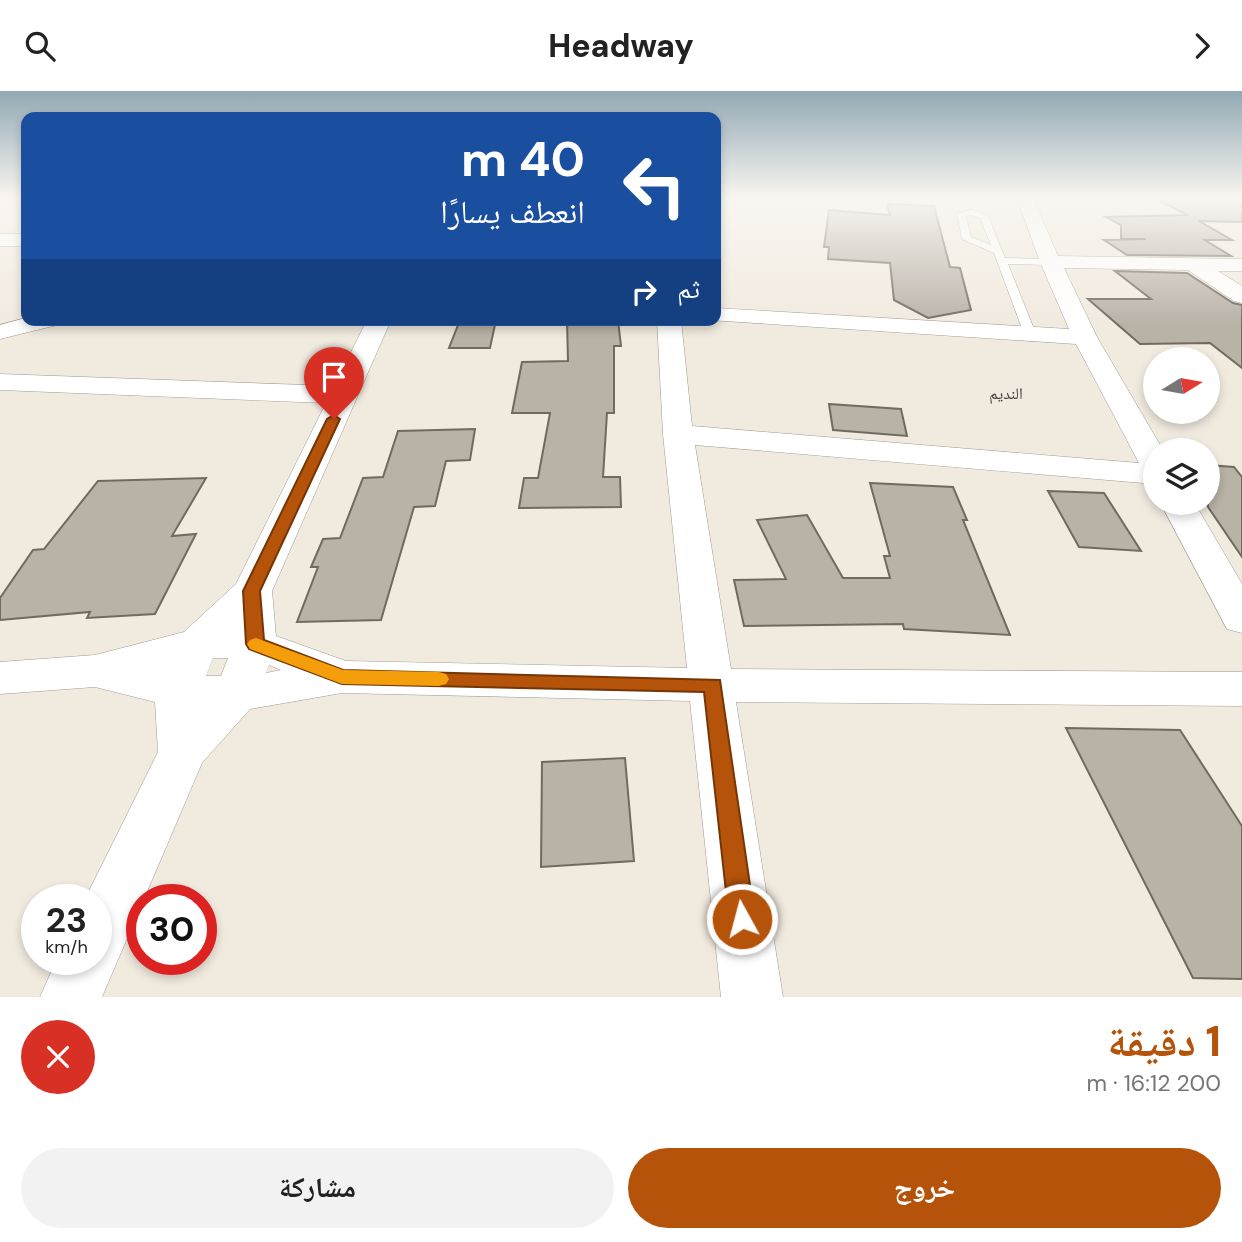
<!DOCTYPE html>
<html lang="ar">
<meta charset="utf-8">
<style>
:root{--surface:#fff;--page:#f2f2f2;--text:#222;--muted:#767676;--accent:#b45309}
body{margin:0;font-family:"DM Sans","Noto Naskh Arabic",sans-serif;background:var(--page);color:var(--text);direction:rtl;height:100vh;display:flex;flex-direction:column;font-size:26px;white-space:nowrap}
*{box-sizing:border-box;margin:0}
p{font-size:23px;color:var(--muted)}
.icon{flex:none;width:38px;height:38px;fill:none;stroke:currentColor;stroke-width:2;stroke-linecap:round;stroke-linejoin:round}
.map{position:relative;height:906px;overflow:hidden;direction:ltr}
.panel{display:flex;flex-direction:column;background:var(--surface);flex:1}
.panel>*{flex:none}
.hud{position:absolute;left:21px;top:21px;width:700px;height:214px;border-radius:14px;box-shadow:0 4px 10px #0003;direction:rtl;background:#1a4fa0;color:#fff;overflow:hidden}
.needle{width:46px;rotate:79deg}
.controls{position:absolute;left:1143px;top:256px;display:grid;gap:14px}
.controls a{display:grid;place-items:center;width:77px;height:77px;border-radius:50%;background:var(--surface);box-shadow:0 4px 10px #0003;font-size:35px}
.speed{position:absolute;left:21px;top:793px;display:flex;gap:14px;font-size:35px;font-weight:700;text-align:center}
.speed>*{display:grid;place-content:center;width:91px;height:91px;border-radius:50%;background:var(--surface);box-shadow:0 4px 10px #0003;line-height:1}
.speed small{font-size:18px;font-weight:400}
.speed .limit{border:10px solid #d22;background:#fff;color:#111}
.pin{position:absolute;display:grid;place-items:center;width:60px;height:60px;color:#fff;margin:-72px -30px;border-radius:50% 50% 50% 0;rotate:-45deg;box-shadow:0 0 7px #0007}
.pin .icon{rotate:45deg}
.me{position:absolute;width:77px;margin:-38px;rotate:353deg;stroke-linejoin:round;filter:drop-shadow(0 0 5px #0008)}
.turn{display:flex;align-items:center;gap:24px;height:147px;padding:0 21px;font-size:32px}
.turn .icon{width:91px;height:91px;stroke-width:2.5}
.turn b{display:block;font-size:49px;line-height:60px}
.then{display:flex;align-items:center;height:66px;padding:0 21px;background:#0003;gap:14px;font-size:26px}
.round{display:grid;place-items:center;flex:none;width:74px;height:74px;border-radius:37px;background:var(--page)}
.headline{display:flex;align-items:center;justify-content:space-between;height:119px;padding:0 21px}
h1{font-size:42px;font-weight:800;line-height:52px;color:var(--accent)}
.cta{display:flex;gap:14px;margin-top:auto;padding:14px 21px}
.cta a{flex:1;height:80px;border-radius:42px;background:var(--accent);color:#fff;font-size:28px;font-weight:800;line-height:80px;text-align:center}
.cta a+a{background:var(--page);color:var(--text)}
header{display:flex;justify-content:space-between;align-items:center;height:91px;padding:0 21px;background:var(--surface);font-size:32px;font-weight:800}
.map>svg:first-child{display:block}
.building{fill:#b9b2a7;stroke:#706a60;stroke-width:2}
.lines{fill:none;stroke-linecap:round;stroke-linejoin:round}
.lane-casing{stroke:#a09a8f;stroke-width:1}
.street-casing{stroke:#a09a8f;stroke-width:1}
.lane{fill:#fff;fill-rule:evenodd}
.street{fill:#fff;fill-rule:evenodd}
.route{fill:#b45309;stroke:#753606;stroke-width:2}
.slow{fill:#f59e0b}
.labels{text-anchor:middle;stroke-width:5;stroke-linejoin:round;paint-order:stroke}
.far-neighbourhood-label{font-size:16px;fill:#3e3c37;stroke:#f1eadf}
</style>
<header><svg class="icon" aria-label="forward" viewBox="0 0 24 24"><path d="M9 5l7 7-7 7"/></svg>Headway<svg class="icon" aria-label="search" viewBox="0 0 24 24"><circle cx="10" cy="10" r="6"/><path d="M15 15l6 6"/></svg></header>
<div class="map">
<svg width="1242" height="906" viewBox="0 0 1242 906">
<rect width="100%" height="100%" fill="#f1eadf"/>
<path class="building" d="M 1153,107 L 1242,107 L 1242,131 L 1199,130 L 1232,149 L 1205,149 L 1231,165 L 1127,164 L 1104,149 L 1146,148 L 1121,148 L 1121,134 L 1106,126 L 1188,124 Z
M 887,113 L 934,115 L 950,176 L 960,177 L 971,219 L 928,227 L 894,209 L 890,172 L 828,168 L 829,156 L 824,156 L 829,119 L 890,124 Z
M 1115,180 L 1187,182 L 1233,212 L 1242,214 L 1242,277 L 1210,252 L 1140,253 L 1088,208 L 1151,208 Z
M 460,229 L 496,229 L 490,257 L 449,257 Z
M 567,229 L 618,229 L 621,255 L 614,255 L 614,322 L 607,322 L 603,386 L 620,386 L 621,416 L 519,417 L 524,387 L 538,387 L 550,322 L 512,322 L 522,271 L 568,270 Z
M 829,313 L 901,318 L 907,345 L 833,339 Z
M 475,338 L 470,369 L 446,370 L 435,415 L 414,416 L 381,529 L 297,531 L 318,476 L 311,476 L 323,448 L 340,447 L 363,387 L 383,386 L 398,340 Z
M 1208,374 L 1234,376 L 1242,386 L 1242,466 L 1208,416 Z
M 206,387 L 172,445 L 196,443 L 155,523 L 87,527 L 90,521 L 0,529 L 0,507 L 33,459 L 44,458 L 98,390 Z
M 870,392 L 953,396 L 967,429 L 963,429 L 1010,544 L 904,538 L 903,533 L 744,535 L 734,489 L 786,488 L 757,429 L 807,424 L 843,487 L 890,487 L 884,465 L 890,465 Z
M 1048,400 L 1104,402 L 1141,460 L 1079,456 Z
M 1066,637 L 1180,639 L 1242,735 L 1242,888 L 1193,887 Z
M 625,667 L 634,770 L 541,776 L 542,671 Z"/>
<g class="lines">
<g class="lane-casing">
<path id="lane" d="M 972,118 L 988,125 L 1005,167 L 1050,168 L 1055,171 L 1050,174 L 1008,173 L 1036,243 L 1034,246 L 1024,243 L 994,162 L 962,148 L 957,123 ZM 971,124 L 980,127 L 991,154 L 971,146 L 966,125 Z"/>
</g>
<g class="street-casing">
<path id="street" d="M 1017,107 L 1033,107 L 1058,165 L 1242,168 L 1242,180 L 1218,180 L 1242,195 L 1242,212 L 1234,210 L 1188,179 L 1064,177 L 1097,246 L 1163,359 L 1155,359 L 1155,393 L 695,354 L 731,578 L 1242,581 L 1242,615 L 736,611 L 783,906 L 721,906 L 690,610 L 342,602 L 250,618 L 202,672 L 102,906 L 40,906 L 57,868 L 96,868 L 96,808 L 85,808 L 158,661 L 155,611 L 95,596 L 0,603 L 0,571 L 95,564 L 184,541 L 236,493 L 326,312 L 0,299 L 0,283 L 334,295 L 367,229 L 391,229 L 272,500 L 276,545 L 346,570 L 687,577 L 663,343 L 657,229 L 681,229 L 692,335 L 1139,372 L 1076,253 L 709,229 L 716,229 L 716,217 L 1069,238 L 1040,171 ZM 213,567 L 228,567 L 221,585 L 206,585 ZM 269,574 L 281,579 L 266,582 Z
M 0,143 L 26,143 L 26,155 L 0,155 Z
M 26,227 L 26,229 L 61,229 L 57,234 L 0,248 L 0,234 Z
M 1160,411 L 1194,411 L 1242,493 L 1242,542 L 1227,538 Z"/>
</g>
<use href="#lane" class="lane"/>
<use href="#street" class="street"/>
</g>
<linearGradient id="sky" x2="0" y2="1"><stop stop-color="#92a8b4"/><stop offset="0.46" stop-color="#f9f6f1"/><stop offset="1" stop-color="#f9f6f1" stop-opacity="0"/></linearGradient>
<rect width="1242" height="234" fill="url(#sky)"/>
<path class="route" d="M 334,324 L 340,328 L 260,500 L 264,549 L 343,579 L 720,589 L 755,828 L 751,837 L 742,840 L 733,837 L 729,828 L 704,601 L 342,593 L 249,558 L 246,553 L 243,500 L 327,328 Z"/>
<path class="slow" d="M 256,547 L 343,579 L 439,581 L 446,583 L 449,588 L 446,593 L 439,595 L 342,593 L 250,558 L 247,553 L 250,549 Z"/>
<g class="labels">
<g class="far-neighbourhood-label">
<text x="1006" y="308">النديم</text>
</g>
</g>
</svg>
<div class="controls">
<a><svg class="needle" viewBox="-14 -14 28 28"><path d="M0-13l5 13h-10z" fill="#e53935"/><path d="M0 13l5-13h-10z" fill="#767676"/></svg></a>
<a><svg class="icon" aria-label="layers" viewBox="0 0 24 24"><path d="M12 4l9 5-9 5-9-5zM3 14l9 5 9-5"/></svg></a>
</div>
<div class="speed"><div>23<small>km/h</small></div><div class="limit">30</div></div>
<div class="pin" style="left:334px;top:328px;background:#d93025"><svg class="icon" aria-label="arrive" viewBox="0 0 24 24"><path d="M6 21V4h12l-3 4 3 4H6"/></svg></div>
<svg class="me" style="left:742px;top:828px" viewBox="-20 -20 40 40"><circle r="17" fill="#b45309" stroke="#fff" stroke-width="3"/><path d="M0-11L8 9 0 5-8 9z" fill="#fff"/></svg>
<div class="hud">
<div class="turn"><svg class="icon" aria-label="left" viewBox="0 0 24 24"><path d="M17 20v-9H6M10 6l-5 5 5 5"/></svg><div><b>40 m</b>انعطف يسارًا</div></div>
<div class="then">ثم<svg class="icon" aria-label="right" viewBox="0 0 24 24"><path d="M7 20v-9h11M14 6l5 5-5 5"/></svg></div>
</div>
</div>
<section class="panel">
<div class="headline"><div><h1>1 دقيقة</h1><p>200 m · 16:12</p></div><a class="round" style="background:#d93025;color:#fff"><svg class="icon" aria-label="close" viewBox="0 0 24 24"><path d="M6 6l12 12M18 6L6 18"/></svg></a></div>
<div class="cta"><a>خروج</a><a>مشاركة</a></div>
</section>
